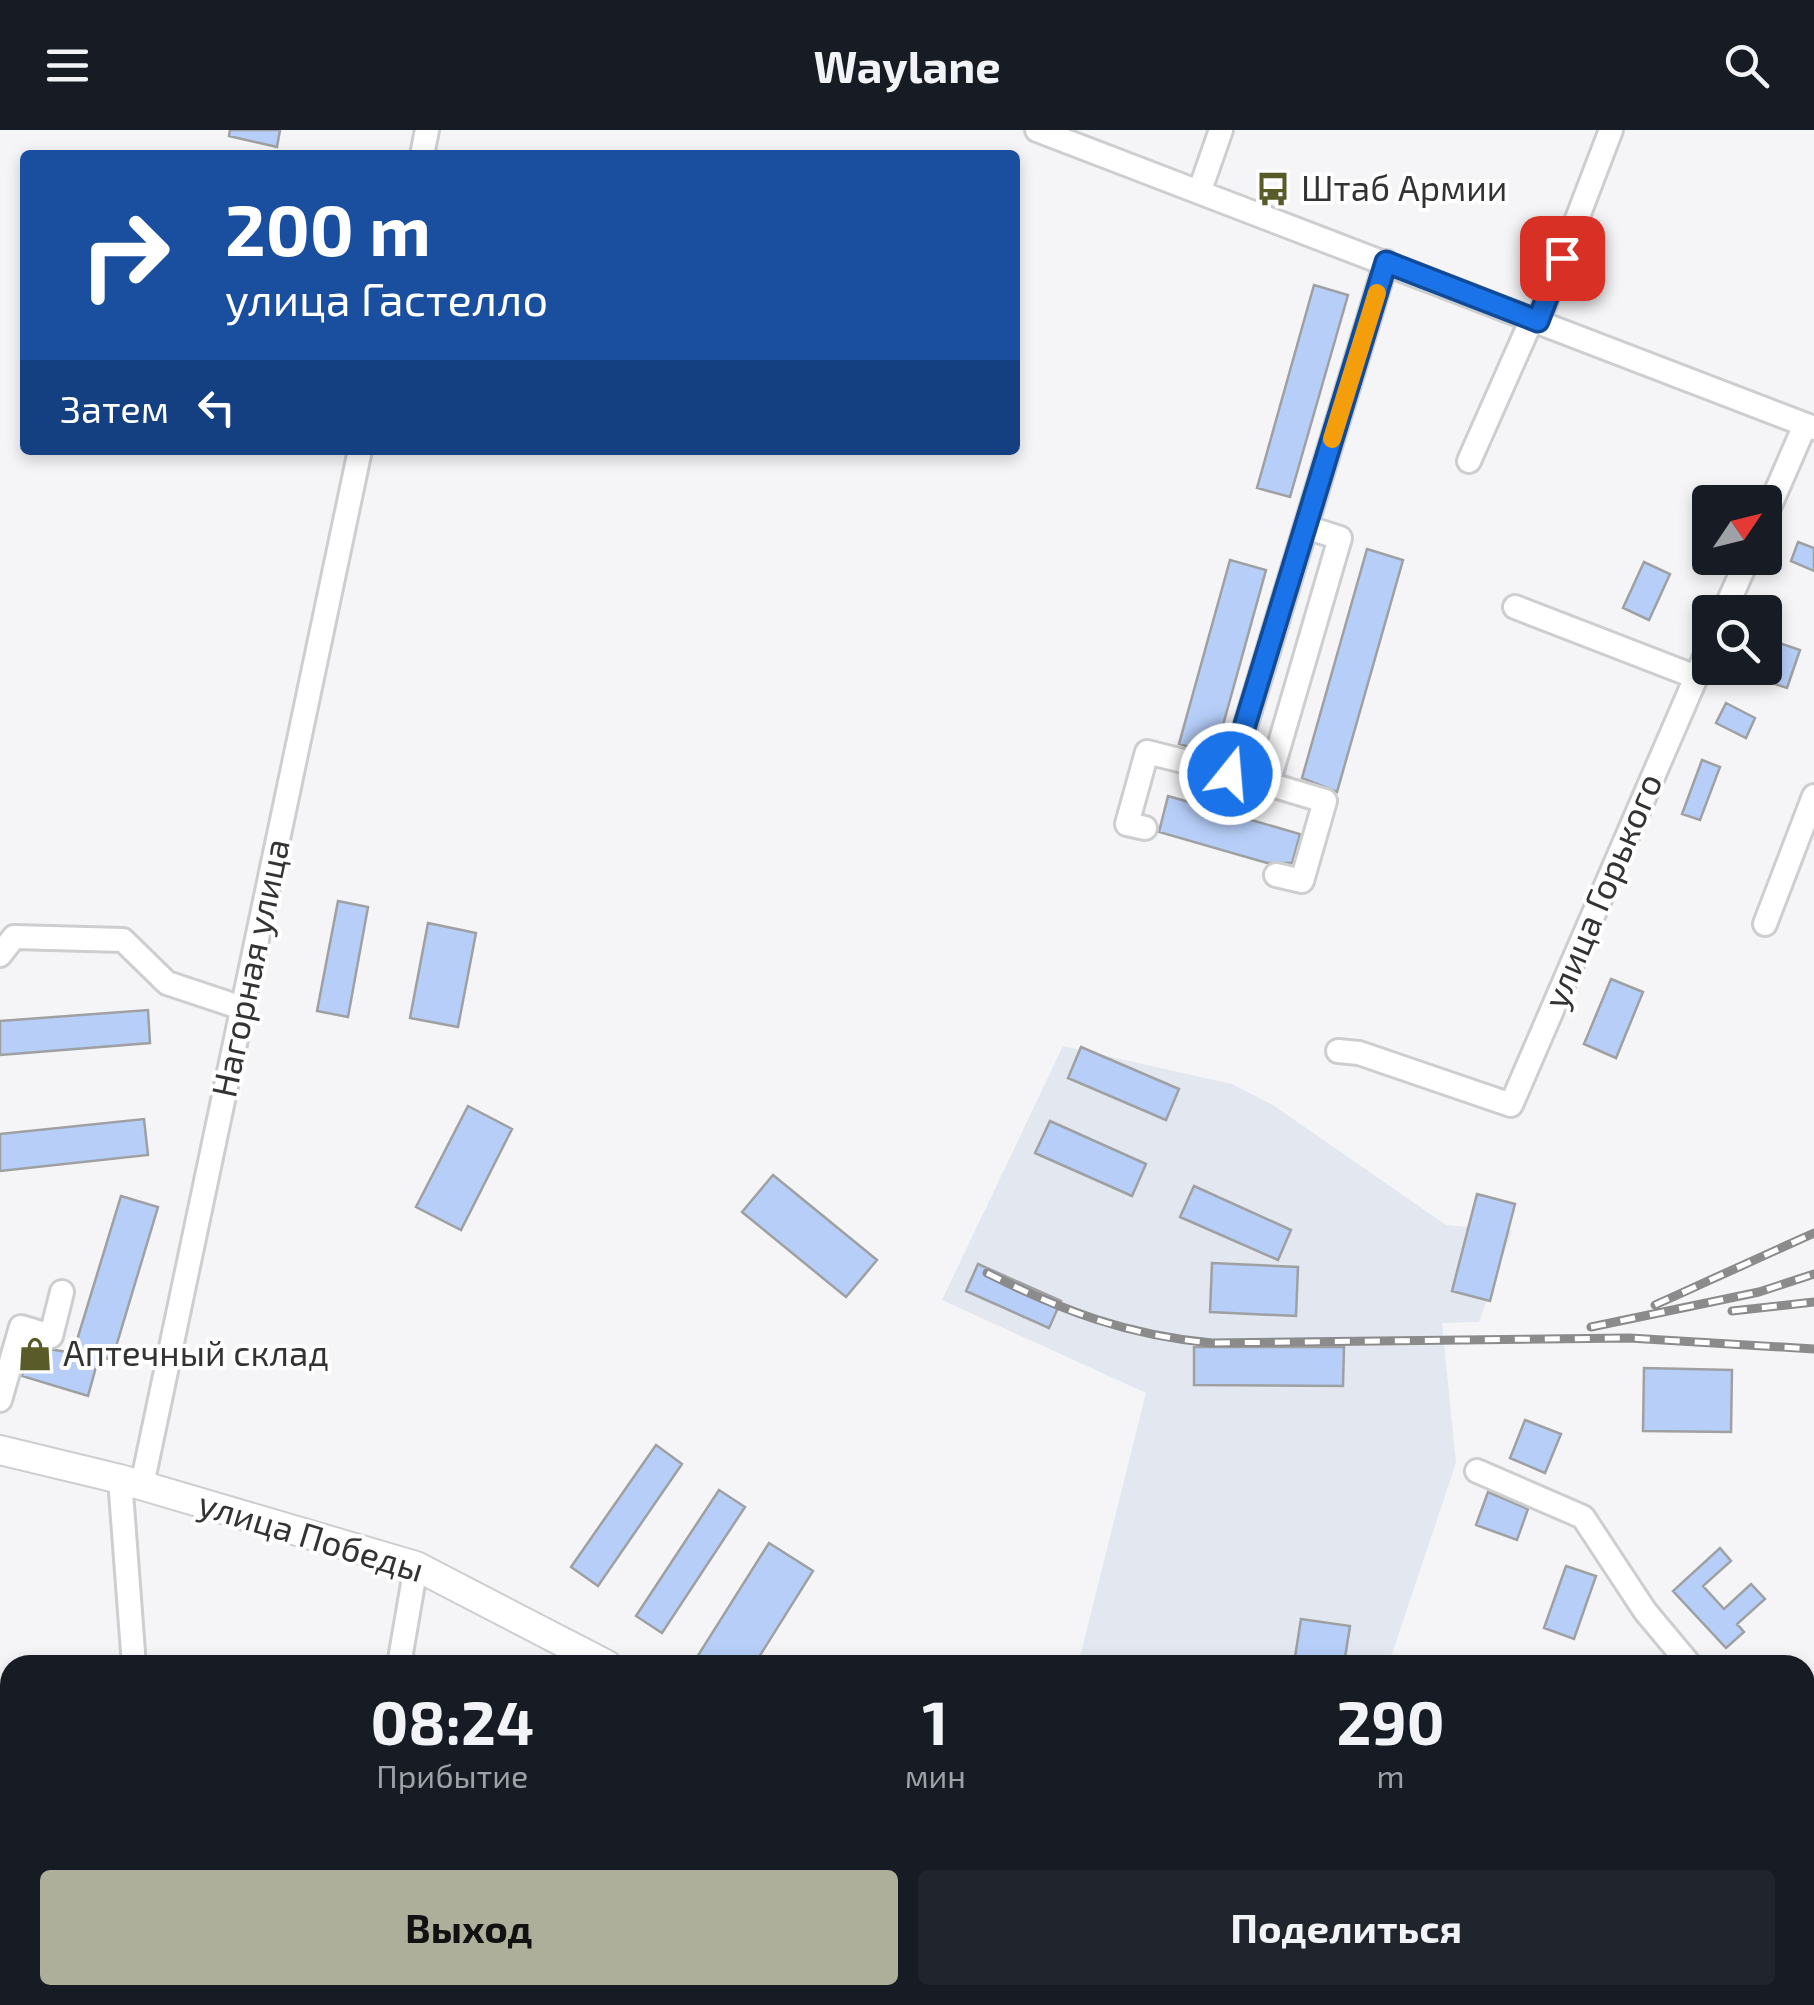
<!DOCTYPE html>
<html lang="ru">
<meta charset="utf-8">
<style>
:root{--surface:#171b24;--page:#20242c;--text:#f1f3f6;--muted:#9ea1a6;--accent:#adaf9a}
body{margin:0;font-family:"Exo 2",sans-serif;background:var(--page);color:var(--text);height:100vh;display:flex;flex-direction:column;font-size:38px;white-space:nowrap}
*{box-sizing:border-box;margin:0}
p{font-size:32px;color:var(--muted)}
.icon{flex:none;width:55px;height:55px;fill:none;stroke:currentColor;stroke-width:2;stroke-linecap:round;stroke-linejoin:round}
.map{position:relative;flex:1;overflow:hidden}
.panel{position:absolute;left:0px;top:1525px;width:1815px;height:350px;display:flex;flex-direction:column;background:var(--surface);border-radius:30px 30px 0 0;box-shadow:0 5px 15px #0003}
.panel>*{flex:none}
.top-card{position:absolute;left:20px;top:20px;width:1000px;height:305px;border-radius:10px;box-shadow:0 5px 15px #0003;background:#1a4fa0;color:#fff;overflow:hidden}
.needle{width:65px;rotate:55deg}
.buttons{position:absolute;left:1692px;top:355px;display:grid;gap:20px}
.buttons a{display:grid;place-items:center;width:90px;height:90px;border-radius:10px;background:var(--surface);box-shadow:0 5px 15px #0003;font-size:50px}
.pin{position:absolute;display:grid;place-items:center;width:85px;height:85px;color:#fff;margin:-42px;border-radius:20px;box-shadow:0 5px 15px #0006}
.me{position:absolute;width:110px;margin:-55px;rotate:17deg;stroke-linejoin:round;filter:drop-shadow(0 0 8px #0008)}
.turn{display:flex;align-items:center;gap:35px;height:210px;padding:0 40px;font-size:45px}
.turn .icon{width:130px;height:130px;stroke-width:2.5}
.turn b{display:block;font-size:70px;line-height:85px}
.then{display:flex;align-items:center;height:95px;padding:0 40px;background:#0003;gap:20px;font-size:38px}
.eta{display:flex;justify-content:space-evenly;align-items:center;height:170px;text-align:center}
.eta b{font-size:60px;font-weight:700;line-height:70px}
.button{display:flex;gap:20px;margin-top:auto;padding:20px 40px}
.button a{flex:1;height:115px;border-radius:10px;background:var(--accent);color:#111;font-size:40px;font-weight:700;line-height:115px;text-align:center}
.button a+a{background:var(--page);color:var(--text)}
header{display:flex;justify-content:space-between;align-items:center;height:130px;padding:0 40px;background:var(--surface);font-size:45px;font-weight:700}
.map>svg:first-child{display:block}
.built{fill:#e3e8f0}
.building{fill:#b6cef8;stroke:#9fa0a1;stroke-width:2.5}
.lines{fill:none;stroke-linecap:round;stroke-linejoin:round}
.minor-casing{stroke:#cdcecf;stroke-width:28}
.major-casing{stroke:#cdcecf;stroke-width:32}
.minor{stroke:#fff;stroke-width:22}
.major{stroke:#fff;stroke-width:28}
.rail-casing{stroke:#8b8b8c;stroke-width:9}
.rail{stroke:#fff;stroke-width:5;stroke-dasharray:15;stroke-linecap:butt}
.route-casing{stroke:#114b97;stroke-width:25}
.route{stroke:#1a73e8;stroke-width:18}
.slow{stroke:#f59e0b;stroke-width:18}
.labels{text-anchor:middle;stroke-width:8;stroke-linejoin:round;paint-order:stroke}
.poi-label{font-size:35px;fill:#333334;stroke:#fff;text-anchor:start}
.street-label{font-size:35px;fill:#333334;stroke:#fff}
</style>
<header><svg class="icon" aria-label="menu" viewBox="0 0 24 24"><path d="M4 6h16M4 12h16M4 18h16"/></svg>Waylane<svg class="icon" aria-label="search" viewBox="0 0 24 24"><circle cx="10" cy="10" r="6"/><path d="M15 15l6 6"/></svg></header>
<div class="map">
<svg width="1814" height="1875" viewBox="0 0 1814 1875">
<rect width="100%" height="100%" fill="#f5f5f7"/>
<path class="built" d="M 1063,916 L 1232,954 L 1273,975 L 1446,1095 L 1512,1101 L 1479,1192 L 1442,1193 L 1456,1333 L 1392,1524 L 1375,1535 L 1078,1535 L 1146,1263 L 942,1170 Z"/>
<path class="building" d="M 230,0 L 280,0 L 277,17 L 229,6 Z
M 1314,155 L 1348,165 L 1290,367 L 1257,358 Z
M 1798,412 L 1814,418 L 1814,441 L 1791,431 Z
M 1367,419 L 1403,430 L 1337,662 L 1302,648 Z
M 1230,430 L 1266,440 L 1215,624 L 1179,614 Z
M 1644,432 L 1670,444 L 1649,490 L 1623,478 Z
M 1765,508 L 1800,520 L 1787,558 L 1733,540 L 1765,538 Z
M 1726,573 L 1755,588 L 1746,608 L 1716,593 Z
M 1702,630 L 1720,637 L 1700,690 L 1682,684 Z
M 1168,666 L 1300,704 L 1292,733 L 1267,733 L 1159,702 Z
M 338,771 L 368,777 L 348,887 L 317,881 Z
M 428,793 L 476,803 L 458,897 L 410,888 Z
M 1611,849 L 1643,862 L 1616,928 L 1584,914 Z
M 148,880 L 150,913 L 0,925 L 0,891 Z
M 1081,917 L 1179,959 L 1166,990 L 1068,948 Z
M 468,976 L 512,999 L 461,1100 L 416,1077 Z
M 144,989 L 148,1025 L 0,1041 L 0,1004 Z
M 1050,991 L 1146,1034 L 1132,1066 L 1035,1023 Z
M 773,1045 L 877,1130 L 846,1167 L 742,1082 Z
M 1194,1056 L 1291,1100 L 1278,1130 L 1180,1087 Z
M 1477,1064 L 1515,1074 L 1490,1171 L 1452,1161 Z
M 121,1066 L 158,1077 L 112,1230 L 99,1226 L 88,1266 L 22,1246 L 31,1216 L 73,1223 Z
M 1212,1133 L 1298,1137 L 1296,1186 L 1210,1182 Z
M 978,1134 L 1061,1171 L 1049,1198 L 966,1161 Z
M 1194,1217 L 1344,1217 L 1343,1256 L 1194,1255 Z
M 1644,1238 L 1732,1240 L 1731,1302 L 1643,1301 Z
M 1525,1290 L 1561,1304 L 1545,1343 L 1510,1328 Z
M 656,1315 L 682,1334 L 598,1456 L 571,1437 Z
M 719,1360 L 745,1377 L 662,1503 L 636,1486 Z
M 1488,1362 L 1528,1379 L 1517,1410 L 1476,1395 Z
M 769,1413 L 813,1441 L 754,1535 L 710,1535 L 697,1527 Z
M 1720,1418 L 1731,1431 L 1703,1456 L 1724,1479 L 1751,1454 L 1765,1469 L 1737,1494 L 1744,1502 L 1726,1518 L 1673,1461 Z
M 1566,1436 L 1596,1446 L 1574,1509 L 1544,1498 Z
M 1301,1489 L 1350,1496 L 1344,1534 L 1295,1527 Z"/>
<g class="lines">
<g class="minor-casing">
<path id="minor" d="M 1037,0 L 1814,298
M 422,25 L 427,0
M 1200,60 L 1221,0
M 1538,191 L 1611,0
M 1469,331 L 1532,189
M 1765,387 L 1805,295
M 1306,397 L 1340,408 L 1268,654 L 1231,643 L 1386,132
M 1515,477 L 1696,547
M 1724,482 L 1748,428
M 1268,654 L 1325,671 L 1302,751 L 1276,745
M 1145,698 L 1127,694 L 1147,622 L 1231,643
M 1765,794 L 1814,666
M 0,825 L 14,807 L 123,810 L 167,853 L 242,878
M 1338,921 L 1359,923 L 1511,975 L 1710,515
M 0,1270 L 21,1197 L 51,1206 L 62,1162
M 1477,1341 L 1583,1387 L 1645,1481 L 1690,1535
M 120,1349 L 134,1535
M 142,1355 L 360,320
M 399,1535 L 416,1436
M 1805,1661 L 1814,1661
M 0,1772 L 10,1775
M 961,1865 L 969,1875
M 1586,1865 L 1603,1875
M 43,1875 L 45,1865
M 470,1875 L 473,1865"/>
</g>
<g class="major-casing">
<path id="major" d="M 0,1320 L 120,1349 L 416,1436 L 607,1535
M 1083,1865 L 1101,1875"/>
</g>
<use href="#minor" class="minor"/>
<use href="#major" class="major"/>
<g class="rail-casing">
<path id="rail" d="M 987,1143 C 1063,1181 1126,1205 1212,1213 L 1629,1208 L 1814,1219
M 1655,1175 L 1814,1103
M 1732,1181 L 1814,1172
M 1591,1197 L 1759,1162 L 1814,1144"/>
</g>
<use href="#rail" class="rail"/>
</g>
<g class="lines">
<g class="route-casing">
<path id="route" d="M 1230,644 L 1386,132 L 1538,191 L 1562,128"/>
</g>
<use href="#route" class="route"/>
<path class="slow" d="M 1332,309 L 1377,163"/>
</g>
<defs>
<g id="bus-bare" transform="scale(2.7)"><path d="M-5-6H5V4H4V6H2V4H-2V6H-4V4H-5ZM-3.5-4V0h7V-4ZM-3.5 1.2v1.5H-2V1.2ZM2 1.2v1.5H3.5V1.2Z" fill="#595c29" stroke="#fff" stroke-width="2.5" paint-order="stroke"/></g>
<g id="shop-bare" transform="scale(2.7)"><path d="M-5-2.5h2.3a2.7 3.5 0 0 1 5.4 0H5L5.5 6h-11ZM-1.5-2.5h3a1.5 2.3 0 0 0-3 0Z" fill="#595c29" stroke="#fff" stroke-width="2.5" paint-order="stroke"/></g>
</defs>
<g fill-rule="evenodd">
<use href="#bus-bare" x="1273" y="59"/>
<use href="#shop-bare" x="35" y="1224"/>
</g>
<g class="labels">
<g class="poi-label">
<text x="1301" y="71">Штаб Армии</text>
<text x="63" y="1236">Аптечный склад</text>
</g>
<g class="street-label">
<text transform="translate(1603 761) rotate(-67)" y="12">улица Горького</text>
<text transform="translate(251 838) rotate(-78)" y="12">Нагорная улица</text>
<text transform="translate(311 1407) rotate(17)" y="12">улица Победы</text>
</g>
</g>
</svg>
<div class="buttons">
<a><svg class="needle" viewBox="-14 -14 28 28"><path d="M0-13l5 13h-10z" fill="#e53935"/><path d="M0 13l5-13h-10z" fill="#9ea1a6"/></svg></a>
<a><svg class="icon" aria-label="search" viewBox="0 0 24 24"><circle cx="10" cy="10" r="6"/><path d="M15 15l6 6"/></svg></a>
</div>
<div class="pin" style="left:1562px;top:128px;background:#d93025"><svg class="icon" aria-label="arrive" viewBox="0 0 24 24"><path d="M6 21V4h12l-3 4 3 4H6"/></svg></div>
<svg class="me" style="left:1230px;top:644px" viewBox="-20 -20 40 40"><circle r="17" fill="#1a73e8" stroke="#fff" stroke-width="3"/><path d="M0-11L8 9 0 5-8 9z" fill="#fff"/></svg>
<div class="top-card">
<div class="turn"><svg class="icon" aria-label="right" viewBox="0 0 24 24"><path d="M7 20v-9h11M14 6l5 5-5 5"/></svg><div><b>200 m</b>улица Гастелло</div></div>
<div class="then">Затем<svg class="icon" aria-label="left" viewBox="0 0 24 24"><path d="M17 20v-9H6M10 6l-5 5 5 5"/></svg></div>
</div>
<section class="panel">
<div class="eta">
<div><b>08:24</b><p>Прибытие</p></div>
<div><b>1</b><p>мин</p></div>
<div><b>290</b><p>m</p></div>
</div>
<div class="button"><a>Выход</a><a>Поделиться</a></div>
</section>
</div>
